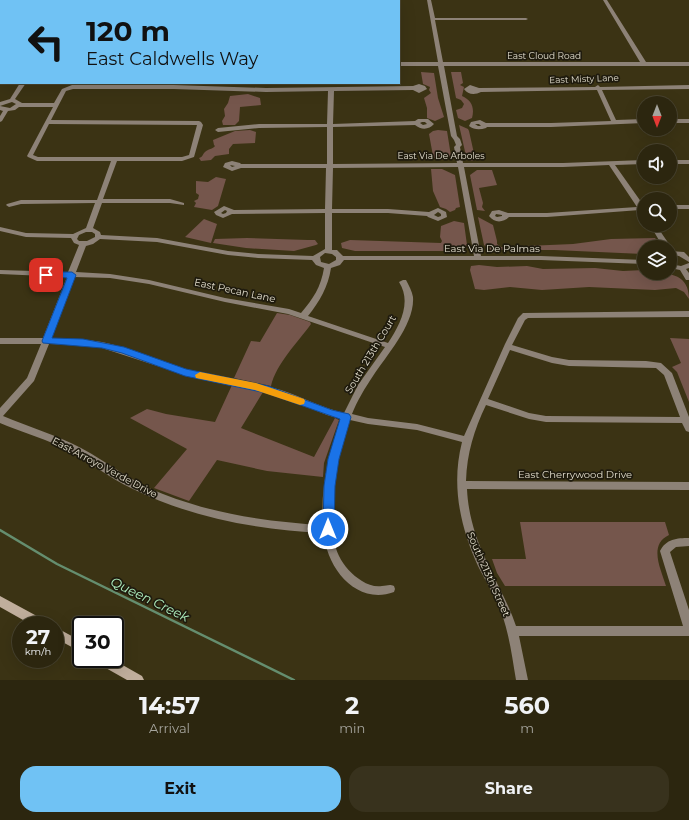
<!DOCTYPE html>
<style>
:root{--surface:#2c260f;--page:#38321d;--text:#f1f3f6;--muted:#a6a59e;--line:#48432f;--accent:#70c2f4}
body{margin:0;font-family:Montserrat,sans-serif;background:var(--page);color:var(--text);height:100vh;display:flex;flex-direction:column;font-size:15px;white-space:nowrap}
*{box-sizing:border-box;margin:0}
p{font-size:13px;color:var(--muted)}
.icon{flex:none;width:22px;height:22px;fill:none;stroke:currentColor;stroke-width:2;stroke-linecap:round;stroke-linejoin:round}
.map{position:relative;height:680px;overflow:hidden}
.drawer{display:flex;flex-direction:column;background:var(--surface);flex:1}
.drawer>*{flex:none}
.guide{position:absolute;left:0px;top:0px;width:400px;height:84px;box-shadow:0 4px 16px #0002,0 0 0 1px var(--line);background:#70c2f4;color:#111;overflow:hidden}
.needle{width:26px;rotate:180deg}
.buttons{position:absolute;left:637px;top:96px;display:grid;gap:8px}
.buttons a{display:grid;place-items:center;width:40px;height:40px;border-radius:50%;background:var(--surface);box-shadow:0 4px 16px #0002,0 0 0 1px var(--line);font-size:20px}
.speed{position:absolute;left:12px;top:616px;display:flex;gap:8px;font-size:20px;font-weight:700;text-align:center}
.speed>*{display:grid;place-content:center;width:52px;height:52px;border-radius:50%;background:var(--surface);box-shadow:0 4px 16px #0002,0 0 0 1px var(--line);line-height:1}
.speed small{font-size:10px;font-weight:400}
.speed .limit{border:2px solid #111;border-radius:6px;background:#fff;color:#111}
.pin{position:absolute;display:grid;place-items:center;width:34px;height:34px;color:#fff;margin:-17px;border-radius:8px;box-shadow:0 2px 6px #0006}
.me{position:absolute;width:44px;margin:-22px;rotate:0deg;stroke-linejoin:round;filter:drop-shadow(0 0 3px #0008)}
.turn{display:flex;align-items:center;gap:14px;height:84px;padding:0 20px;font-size:18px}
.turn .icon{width:52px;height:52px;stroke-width:2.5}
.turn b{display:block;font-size:28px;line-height:34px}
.eta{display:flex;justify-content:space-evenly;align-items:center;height:68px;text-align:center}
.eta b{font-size:24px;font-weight:700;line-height:28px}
.action{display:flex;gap:8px;margin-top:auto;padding:8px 20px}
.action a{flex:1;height:46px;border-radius:16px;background:var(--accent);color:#111;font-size:16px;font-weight:700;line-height:46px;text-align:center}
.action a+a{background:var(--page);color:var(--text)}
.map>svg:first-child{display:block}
.green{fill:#75564c}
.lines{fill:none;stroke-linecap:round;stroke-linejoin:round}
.stream{stroke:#658e6f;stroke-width:2.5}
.street{fill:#8d8277;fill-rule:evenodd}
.secondary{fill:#c0ae9c;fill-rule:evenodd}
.route{fill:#1a73e8;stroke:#114b97}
.slow{fill:#f59e0b}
.labels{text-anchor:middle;stroke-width:3.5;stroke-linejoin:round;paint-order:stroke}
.far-street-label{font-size:9px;fill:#e3decd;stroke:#1f1b0e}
.street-label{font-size:10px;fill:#e3decd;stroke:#1f1b0e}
.near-water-label{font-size:13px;font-style:italic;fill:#b1f3c2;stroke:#1f1b0e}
</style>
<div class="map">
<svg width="689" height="680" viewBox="0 0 689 680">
<rect width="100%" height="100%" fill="#3b3314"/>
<path class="green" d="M 421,72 L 434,73 L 438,98 L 444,117 L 435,121 L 427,118 L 427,108 L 424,98 L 431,93 L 429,90 L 430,87 L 423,84 Z
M 451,72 L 461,72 L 463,83 L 460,85 L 464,87 L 462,96 C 471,100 475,107 472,118 L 465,121 L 458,118 L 456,110 L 462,108 L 464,104 L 461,100 L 456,98 Z
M 248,94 L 260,98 L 261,105 L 240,107 L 239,121 L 235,125 L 223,125 L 222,121 L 225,116 L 224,109 L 228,103 L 230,96 Z
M 459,125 L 468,129 L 469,131 L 475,158 L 473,161 L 468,160 L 468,156 L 466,156 Z
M 250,130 L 256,132 L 255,143 L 233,144 L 229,149 L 229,154 L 215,156 L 211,160 L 201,161 L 199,158 C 203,157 202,155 205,152 C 208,149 213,149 215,146 L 214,145 L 213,140 L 235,131 Z
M 438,130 L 447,131 L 451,156 L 441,160 L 434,158 L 433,156 L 429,134 L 433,131 Z
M 431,169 L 442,169 L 455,175 L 460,207 L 456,208 L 455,210 L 450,212 L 446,209 L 440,207 L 433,191 Z
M 477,170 L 492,170 L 497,185 L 479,188 L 483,203 L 482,207 L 485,211 L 477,210 L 470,175 Z
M 216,177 L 226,179 L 218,206 L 212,210 L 194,207 L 196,203 L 194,201 L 198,199 L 199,195 L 196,193 L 196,181 L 208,182 Z
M 478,217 L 493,225 L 497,241 L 497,244 L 501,247 L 573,244 L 611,239 L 655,238 L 661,245 L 656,247 L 644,247 L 643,254 L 554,250 L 490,250 L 484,245 Z
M 204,219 L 217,224 L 211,243 L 185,237 Z
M 454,221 L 464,223 L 467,245 L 463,251 L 355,251 L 342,248 L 341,243 L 350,240 L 441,243 L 442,241 L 440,237 L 441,226 Z
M 247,238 L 308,240 L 315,240 L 318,244 L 316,245 L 294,251 L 246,248 L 213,243 L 215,239 Z
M 479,265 L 497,267 L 527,266 L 543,269 L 595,268 L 623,271 L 644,270 L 644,273 C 665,273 689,271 689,299 L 684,292 L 676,288 L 655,290 L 589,287 L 542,290 L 510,287 L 484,290 L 475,289 L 470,270 L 471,266 Z
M 277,313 L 290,315 L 310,322 L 311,324 C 298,342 276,364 271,386 L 234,378 L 251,341 L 260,342 Z
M 670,338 L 689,339 L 689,402 L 677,372 L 672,367 L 681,363 Z
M 232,385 L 263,392 L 241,428 L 314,457 L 335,418 L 339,420 L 324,463 L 323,477 L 267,471 L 217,460 L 189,501 L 154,488 L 187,449 L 130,418 L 147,409 L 166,414 L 215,422 Z
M 520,522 L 665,522 L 669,535 C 648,545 661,569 666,586 L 505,586 L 497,573 L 492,559 L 526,559 Z"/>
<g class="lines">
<path class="stream" d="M 0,530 L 57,564 L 294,680"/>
<path class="street" d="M 11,0 L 17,0 L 17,1 L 11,1 Z
M 381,0 L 385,0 L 385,1 L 381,1 Z
M 427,0 L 431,0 L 435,18 L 526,18 L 528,19 L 526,20 L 435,20 L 443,62 L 640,62 L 603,0 L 607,0 L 646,62 L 689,62 L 689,66 L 444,66 L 457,136 L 460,139 L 462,145 L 460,147 L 463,163 L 563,163 L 644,160 L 644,164 L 615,165 L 644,206 L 644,214 L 642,213 L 640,210 L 547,217 L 509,217 C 503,223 494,223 489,216 L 492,211 L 499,210 L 508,213 L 547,213 L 637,207 L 609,165 L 563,167 L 464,167 L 481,256 L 541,256 L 644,260 L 644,264 L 541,260 L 344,260 L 340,265 L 331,268 C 328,287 320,301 308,316 L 388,343 C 400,325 412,302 399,282 L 403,280 L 406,280 C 409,286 412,291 413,297 C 415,324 386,356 373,376 C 365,388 357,401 352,414 L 368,418 L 417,424 L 464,436 L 505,344 L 518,318 L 523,313 L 689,311 L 689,317 L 528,318 L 525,320 L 512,345 L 552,357 L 569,360 L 646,361 L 661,363 L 672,373 L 689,417 L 689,432 L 686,431 L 682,423 L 546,422 L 529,419 L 486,405 C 474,430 467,453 466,481 L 689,482 L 689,490 L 467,489 C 468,513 475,536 485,558 C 495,581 508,602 516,626 L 683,626 L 660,551 C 666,539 677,538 689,538 L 689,546 L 676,547 L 670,552 L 689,610 L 689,636 L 519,636 L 528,680 L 516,680 C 512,656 509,632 500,609 C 494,594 485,580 478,566 C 460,526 451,485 462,442 L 417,430 L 368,424 L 350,420 C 338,454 323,523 339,556 C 344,566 352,575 362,581 C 368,585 375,587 382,586 C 387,586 389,584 394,586 L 395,589 L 394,592 C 356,606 326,567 324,533 C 258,530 192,518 133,489 C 107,477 85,458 59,446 C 40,437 19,431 0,423 L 0,408 L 27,378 L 41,344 L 0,344 L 0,338 L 43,338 L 67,277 L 0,274 L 0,270 L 68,272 L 79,245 L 74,243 L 71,238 L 26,237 L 0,231 L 0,227 L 26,233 L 73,234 L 86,228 L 95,203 L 21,204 L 9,207 L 6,205 L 7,204 L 21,200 L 97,200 L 111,161 L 37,161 L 28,157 L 27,156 L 53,107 L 19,107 L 15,110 L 8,111 L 2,121 L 0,122 L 0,116 L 3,111 L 0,110 L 0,106 L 10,108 L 16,104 L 12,102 L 0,106 L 0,102 L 10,99 L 20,83 L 26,83 L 15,99 L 22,103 L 54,103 L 62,89 L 72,85 L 174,85 L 266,88 L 413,86 L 419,84 L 425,86 L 427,89 L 419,93 L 413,90 L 334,91 L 333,124 L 415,121 L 418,119 L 428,119 L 434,124 C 429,130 421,130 415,125 L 333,127 L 333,164 L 457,163 L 454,147 L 456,145 L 454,140 L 451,136 L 438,66 L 399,66 L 399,62 L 438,62 ZM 73,89 L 174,89 L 266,92 L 328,91 L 327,124 L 259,124 L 218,128 L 215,130 L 218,132 L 259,128 L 327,127 L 327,164 L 241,164 L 240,163 L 232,161 L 225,163 L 223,167 L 232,171 L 241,168 L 326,168 L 325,209 L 234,210 L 224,206 L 214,212 L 216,215 L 223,218 L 232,214 L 325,213 L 325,249 L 313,256 L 258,254 L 228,251 L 157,238 L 101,235 L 100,232 L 93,228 L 102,203 L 170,203 L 184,205 L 184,203 L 170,199 L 103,199 L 117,161 L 182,161 L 194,157 L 203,125 L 201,122 L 199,121 L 51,120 L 66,91 ZM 422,122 L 425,122 L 427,124 L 423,125 L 420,123 ZM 49,124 L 197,125 L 189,155 L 182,157 L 38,157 L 33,155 ZM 230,165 L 235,166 L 232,167 ZM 458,167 L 474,256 L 343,256 L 337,250 L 332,250 L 332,213 L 388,213 L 427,216 L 428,217 L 438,221 L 447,217 L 446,212 L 438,208 L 429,212 L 388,209 L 332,209 L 333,168 ZM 225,210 L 227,211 L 226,213 L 223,214 L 221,213 ZM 438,212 L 441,214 L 441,216 L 438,217 L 434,215 ZM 496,214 L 502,215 L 502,216 L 497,217 L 495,216 ZM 86,232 L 92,232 L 95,234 L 95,237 L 87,241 L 79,241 L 77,239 L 79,235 ZM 100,239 L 157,242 L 228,255 L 258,258 L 312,260 L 316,265 L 324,268 C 321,287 313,299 301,313 L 289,309 L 225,298 L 149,280 L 110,274 L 76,272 L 86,246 L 93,244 ZM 325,253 L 332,254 L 336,257 L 336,260 L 329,264 L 321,262 L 320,257 ZM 74,277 L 110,278 L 149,284 L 225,302 L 288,314 L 385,347 L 358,385 L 344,413 C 322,408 302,397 281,390 C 250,381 217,378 186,369 C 158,362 131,348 102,342 C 85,339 68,339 51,338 ZM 49,344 L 83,345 L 102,348 L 185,375 L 256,389 L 277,395 L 327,415 L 341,419 C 329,452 320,489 323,525 C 268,522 214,514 163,494 C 133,483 109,463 81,448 C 56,435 29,427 3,416 L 34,381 ZM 510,350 L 552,363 L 569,366 L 656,368 L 664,375 L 680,417 L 546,416 L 529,413 L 488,399 Z
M 0,62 L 1,62 L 1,66 L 0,66 Z
M 470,85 L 479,88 L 595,87 L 598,85 L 600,87 L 689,85 L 689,89 L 602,90 L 616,120 L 644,119 L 644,123 L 551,127 L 487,127 L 486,128 C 480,130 474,130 469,126 L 471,122 L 480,120 L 486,123 L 551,123 L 611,121 L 597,90 L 481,92 C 475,95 468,95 464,89 ZM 475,124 L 479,124 L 481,126 L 478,126 Z
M 670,119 L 689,119 L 689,123 L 670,123 Z
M 670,160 L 689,160 L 689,164 L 670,164 Z
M 670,205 L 689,205 L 689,209 L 670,209 Z
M 650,225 L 656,225 L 671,247 L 670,248 L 663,247 Z
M 670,251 L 684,252 L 689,257 L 689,262 L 679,256 L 670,255 Z
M 689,263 L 689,268 L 686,269 L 689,273 L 689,280 L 686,280 L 680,270 L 670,268 L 670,264 L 681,266 Z"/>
<path class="secondary" d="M 0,596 L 46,621 L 47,625 L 32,625 L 0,607 Z
M 55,627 L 81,641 L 81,652 L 55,638 Z
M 95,659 L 112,659 L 142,676 L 144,680 L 127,680 L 97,663 Z"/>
</g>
<path class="route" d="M 46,272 L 72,272 L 76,275 L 52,338 L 83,339 L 124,347 L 186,369 L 268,386 L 332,410 L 349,414 L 351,417 L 339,459 L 335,486 L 334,529 L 332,532 L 328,533 L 324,532 L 323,529 L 324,486 L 328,459 L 340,419 L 266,393 L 185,376 L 122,353 L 102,348 L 43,343 L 42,341 L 67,278 L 43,276 L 42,275 Z"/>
<path class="slow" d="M 200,372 L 256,383 L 304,399 L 305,401 L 304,404 L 300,405 L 255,390 L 196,378 L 195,375 Z"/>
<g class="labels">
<g class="far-street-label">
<text x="544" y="59">East Cloud Road</text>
<text transform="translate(584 79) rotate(-2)" y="3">East Misty Lane</text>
<text x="441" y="159">East Via De Arboles</text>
</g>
<g class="street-label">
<text x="492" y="252">East Via De Palmas</text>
<text transform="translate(235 290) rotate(12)" y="4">East Pecan Lane</text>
<text transform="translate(370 354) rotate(-59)" y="4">South 213th Court</text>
<text transform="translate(105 467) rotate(28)" y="4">East Arroyo Verde Drive</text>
<text x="575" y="478">East Cherrywood Drive</text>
<text transform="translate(489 574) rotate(66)" y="4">South 213th Street</text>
</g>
<g class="near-water-label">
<text transform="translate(150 599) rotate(26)" y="5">Queen Creek</text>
</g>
</g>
</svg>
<div class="buttons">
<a><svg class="needle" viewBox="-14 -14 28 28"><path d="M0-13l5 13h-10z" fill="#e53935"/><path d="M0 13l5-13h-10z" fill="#a6a59e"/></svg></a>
<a><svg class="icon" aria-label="sound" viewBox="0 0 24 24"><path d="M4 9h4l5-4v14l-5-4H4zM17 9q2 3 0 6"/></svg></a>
<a><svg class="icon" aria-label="search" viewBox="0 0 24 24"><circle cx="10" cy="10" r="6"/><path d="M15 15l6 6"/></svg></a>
<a><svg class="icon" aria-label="layers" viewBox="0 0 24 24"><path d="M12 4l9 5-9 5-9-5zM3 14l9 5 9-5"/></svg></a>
</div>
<div class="speed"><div>27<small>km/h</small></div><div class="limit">30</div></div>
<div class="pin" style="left:46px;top:275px;background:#d93025"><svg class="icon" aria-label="arrive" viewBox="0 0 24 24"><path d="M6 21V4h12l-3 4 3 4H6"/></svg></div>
<svg class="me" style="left:328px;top:529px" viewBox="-20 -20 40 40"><circle r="17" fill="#1a73e8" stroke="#fff" stroke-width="3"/><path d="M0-11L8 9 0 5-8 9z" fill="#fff"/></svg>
<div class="guide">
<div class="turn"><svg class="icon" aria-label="left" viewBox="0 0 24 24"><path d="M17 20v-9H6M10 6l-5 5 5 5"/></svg><div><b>120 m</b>East Caldwells Way</div></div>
</div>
</div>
<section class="drawer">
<div class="eta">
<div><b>14:57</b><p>Arrival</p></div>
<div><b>2</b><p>min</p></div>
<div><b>560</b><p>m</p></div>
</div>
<div class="action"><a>Exit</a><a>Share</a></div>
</section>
